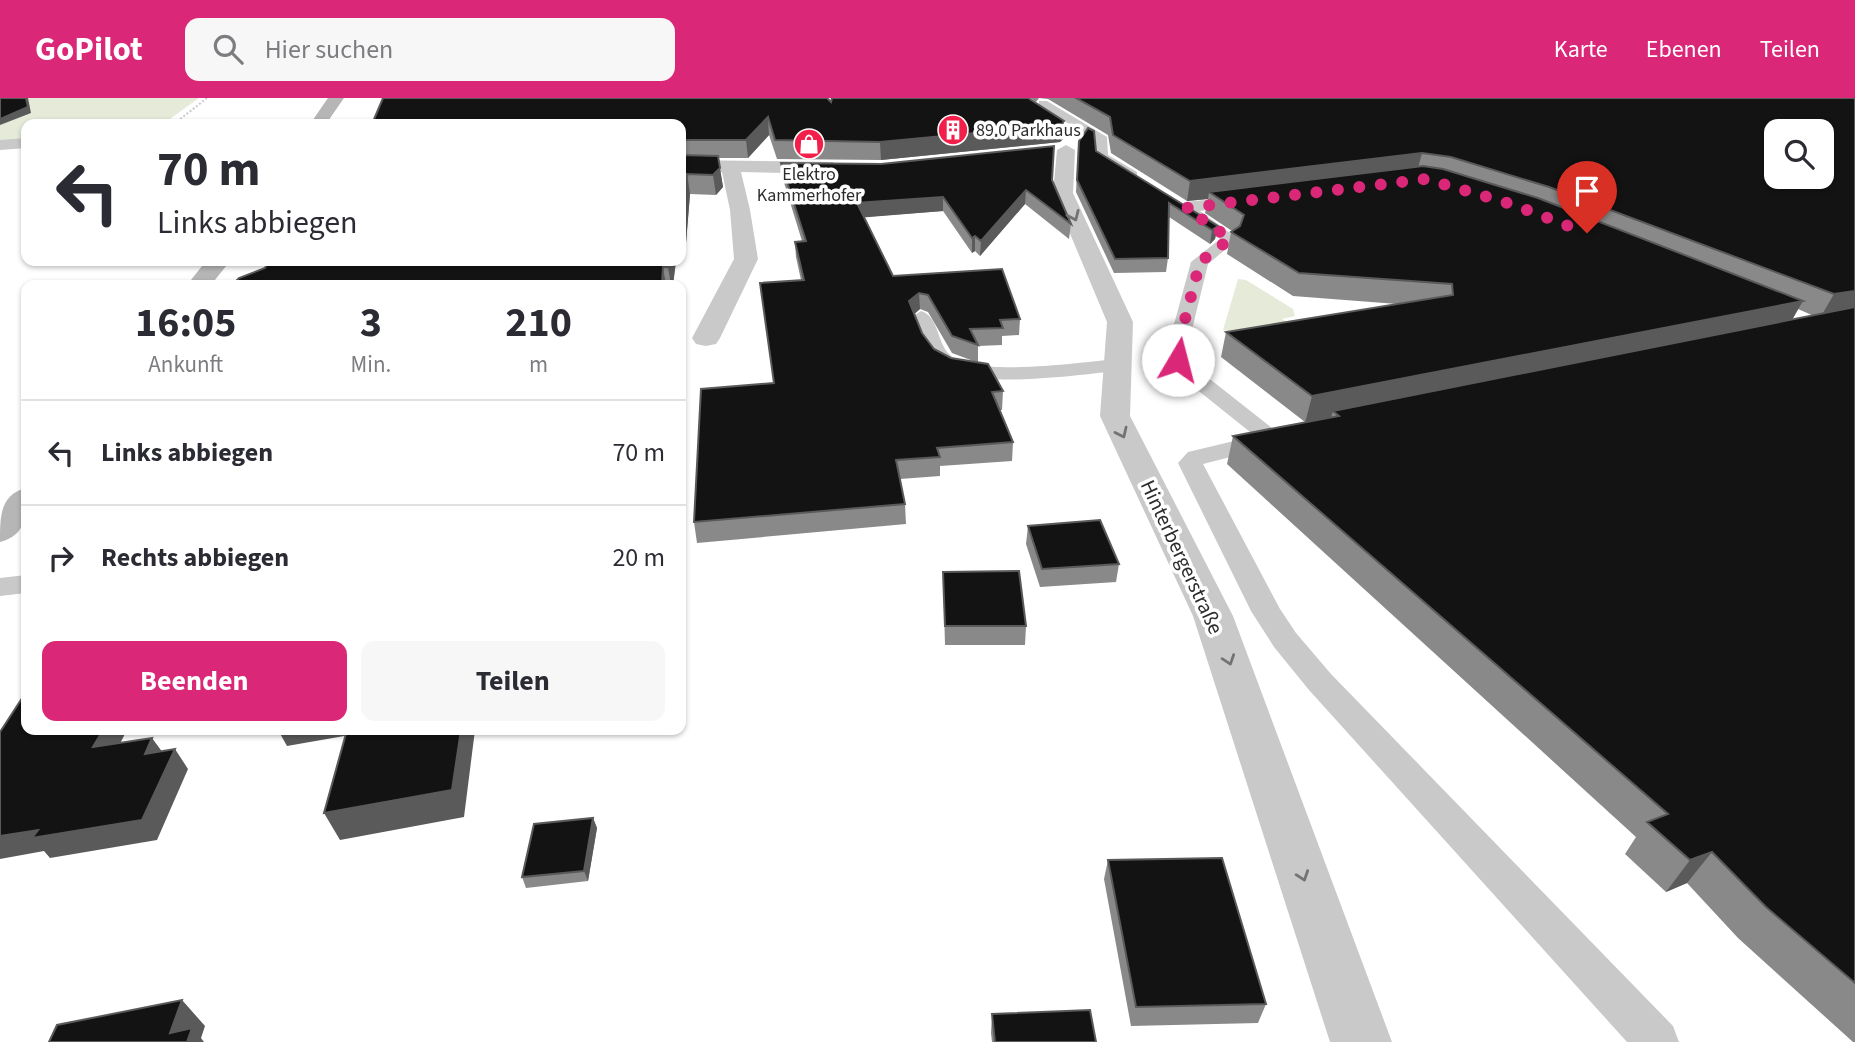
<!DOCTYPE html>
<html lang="de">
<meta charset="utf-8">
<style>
:root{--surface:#fff;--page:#f7f7f7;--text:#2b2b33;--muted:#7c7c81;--line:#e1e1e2;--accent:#db2777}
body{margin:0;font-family:"Source Sans 3",sans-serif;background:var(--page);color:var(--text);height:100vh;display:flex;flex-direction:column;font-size:26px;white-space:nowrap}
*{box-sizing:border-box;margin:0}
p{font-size:23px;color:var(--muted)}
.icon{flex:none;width:38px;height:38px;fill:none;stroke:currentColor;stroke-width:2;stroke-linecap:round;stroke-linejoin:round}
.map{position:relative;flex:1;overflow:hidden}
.panel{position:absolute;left:21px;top:182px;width:665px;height:455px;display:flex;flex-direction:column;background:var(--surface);border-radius:14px;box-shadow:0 2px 5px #0004}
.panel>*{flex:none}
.guide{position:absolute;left:21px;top:21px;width:665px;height:147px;border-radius:14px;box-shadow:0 2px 5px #0004;background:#fff;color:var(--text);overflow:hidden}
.fabs{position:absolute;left:1764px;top:21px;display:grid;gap:14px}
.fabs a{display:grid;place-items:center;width:70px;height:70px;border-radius:14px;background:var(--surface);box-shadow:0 2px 5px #0004;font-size:35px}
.pin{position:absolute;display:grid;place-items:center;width:60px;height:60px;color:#fff;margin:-72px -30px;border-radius:50% 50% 50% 0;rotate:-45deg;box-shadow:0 0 7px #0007}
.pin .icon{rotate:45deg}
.me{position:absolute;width:77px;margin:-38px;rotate:8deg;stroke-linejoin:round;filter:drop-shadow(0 0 5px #0008)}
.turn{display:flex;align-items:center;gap:24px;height:147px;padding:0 21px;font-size:32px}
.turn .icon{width:91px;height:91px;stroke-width:2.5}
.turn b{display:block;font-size:49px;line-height:60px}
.eta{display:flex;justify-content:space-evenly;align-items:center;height:119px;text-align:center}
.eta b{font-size:42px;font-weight:700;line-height:49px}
.action{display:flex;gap:14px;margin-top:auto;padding:14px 21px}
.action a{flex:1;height:80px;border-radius:14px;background:var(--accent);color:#fff;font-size:28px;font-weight:700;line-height:80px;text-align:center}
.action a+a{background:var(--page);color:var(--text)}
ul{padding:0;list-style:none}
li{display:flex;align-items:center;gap:21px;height:105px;padding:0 21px;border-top:2px solid var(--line)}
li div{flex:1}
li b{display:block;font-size:26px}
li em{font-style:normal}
header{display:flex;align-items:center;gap:42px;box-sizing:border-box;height:98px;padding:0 35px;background:var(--accent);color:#fff}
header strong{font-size:33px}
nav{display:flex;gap:38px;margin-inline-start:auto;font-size:24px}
.search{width:490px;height:63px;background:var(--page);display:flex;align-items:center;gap:18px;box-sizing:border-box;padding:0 24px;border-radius:14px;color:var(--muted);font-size:26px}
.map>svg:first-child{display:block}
.green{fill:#e5ebd8}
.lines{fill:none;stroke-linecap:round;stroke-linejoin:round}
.path{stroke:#c9c9c9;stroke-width:2;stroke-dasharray:2 2;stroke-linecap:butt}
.service{fill:#c9c9c9;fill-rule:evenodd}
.minor{fill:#c9c9c9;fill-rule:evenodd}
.secondary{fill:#b6b6b6;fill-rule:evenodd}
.wall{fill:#898989;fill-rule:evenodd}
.shaded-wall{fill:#5a5a5a}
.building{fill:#131313;stroke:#5a5a5a;stroke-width:2;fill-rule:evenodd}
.oneway{stroke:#737373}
.route{stroke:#db2777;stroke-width:12;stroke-dasharray:0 21.6}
.labels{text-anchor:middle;stroke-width:7;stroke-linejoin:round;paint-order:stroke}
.far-poi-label{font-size:18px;fill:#2c2c2c;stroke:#fff;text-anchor:start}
.street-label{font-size:21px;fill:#2c2c2c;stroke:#fff}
</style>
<header>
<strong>GoPilot</strong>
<div class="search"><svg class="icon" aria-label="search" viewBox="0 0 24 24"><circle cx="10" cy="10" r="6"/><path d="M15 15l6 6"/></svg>Hier suchen</div>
<nav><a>Karte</a><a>Ebenen</a><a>Teilen</a></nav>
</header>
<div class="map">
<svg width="1855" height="944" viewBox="0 0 1855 944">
<rect width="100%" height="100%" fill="#fff"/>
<path class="green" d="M 0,0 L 199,0 L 163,26 L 26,26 L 26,41 L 0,43 Z
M 1238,181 L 1246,182 L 1293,211 L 1295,218 L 1282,221 L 1289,225 L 1231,234 L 1223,232 Z"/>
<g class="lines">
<path class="path" d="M 174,26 L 207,0"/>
<path class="service" d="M 1039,3 L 1047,3 L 1107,39 L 1108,57 L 1137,74 L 1137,80 L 1127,80 L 1096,62 L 1096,43 L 1039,7 Z
M 1245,98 L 1250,99 L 1252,102 L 1250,105 L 1200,113 L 1238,141 L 1208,166 L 1187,252 L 1192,267 L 1286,341 L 1282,346 L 1203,366 L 1280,511 L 1296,535 L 1331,576 L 1673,928 L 1679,944 L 1627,944 L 1309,592 L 1274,549 L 1251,513 L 1178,365 L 1188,354 L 1255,338 L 1175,274 L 1167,252 L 1191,164 L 1220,141 L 1177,109 L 1185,104 Z
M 921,213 C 939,218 937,246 950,257 C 974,280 1083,264 1117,261 L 1124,263 L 1127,267 L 1124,271 L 1117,273 C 1076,277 968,293 936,267 C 923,256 918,234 912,219 Z
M 26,477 L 26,495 L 0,498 L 0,480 Z"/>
<path class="minor" d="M 26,40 L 26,50 L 0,52 L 0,42 Z
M 1066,47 L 1075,52 L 1073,95 L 1133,224 L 1130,318 L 1233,518 L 1392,944 L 1330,944 L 1193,518 L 1100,318 L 1107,224 L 1053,95 L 1057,52 Z
M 681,62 L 833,64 L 842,70 L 833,76 L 741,74 L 750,112 L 758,161 L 720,240 L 716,246 L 706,248 L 696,246 L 692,240 L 734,161 L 730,112 L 722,74 L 681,74 Z"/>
<path class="secondary" d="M 328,0 L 344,0 L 326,26 L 310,26 Z
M 206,163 L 230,163 L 211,187 L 187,187 Z
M 26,390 C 27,414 28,437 0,444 C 0,418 0,397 26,390 Z"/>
</g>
<path class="wall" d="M 1030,0 L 1855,0 L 1855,944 L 1853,944 L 1738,840 L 1687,785 L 1666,794 L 1625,756 L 1636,739 L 1227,366 L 1233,338 L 1305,324 L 1221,259 L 1226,234 L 1397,206 L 1293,198 L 1227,156 L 1231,134 L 1232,133 L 1205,115 L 1208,101 L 1187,103 L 1111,55 L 1108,37 L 1048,1 L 1039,0 L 1036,4 ZM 1798,211 L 1814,218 L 1792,222 Z
M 831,4 L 1064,23 L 1063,41 L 1060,44 L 881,62 L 777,61 L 769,37 L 748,60 L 718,60 L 723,89 L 716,97 L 690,96 L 685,157 L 681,158 L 681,26 Z
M 1096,53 L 1218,128 L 1215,141 L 1210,146 L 1169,119 L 1168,160 L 1166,174 L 1114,175 L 1076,94 L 1078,54 Z
M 781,65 L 1052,82 L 1071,126 L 1069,141 L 1025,106 L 980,158 L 975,153 L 972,155 L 943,113 L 863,119 L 893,178 L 1020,221 L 1019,237 L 1002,238 L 1002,247 L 978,248 L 978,264 L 1003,293 L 1002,312 L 1000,312 L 1013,344 L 1012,363 L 940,368 L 940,378 L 900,381 L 905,406 L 906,426 L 697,445 L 694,424 L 774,286 L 760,185 L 801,182 L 796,159 L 795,144 L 802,143 L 782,78 ZM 920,211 L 928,214 L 952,255 L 976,264 L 951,260 L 934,251 L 922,235 L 914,216 Z
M 676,163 L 673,187 L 232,187 L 265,170 Z
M 1028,428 L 1119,466 L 1116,484 L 1040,489 L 1026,446 Z
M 943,474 L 1026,528 L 1025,547 L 945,547 Z
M 593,720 L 597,730 L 588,783 L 526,790 L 522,779 Z
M 1108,762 L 1266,906 L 1258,925 L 1131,928 L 1104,781 Z
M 992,916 L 1096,944 L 992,944 L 991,935 Z"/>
<path class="shaded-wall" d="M 26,0 L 28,0 L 31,15 L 0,27 L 0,21 Z
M 768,19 L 769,37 L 748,60 L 746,42 Z
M 1064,23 L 1063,41 L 1060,44 L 881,62 L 880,44 Z
M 1422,55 L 1417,74 L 1209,94 L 1208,101 L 1187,103 L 1190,83 Z
M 720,70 L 723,89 L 716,97 L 713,77 Z
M 687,76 L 690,96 L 685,157 L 682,135 Z
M 1026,92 L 1025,106 L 980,158 L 981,143 Z
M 943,99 L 943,113 L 857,120 L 857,105 Z
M 1218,128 L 1215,141 L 1210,146 L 1212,132 Z
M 975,138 L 975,153 L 972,155 L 972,140 Z
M 669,163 L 676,163 L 673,187 L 671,187 L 668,169 Z
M 663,169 L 666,187 L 662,187 Z
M 1855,193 L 1855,214 L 1820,220 L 1834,196 Z
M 919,195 L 920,211 L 910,220 L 909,203 Z
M 1803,203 L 1789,227 L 1333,313 L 1331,320 L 1305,325 L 1312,298 Z
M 103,632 L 127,632 L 108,669 L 93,649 Z
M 278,632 L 366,632 L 367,634 L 287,648 Z
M 461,632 L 475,632 L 464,719 L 340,742 L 324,715 Z
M 152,640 L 166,659 L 145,656 Z
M 175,651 L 188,671 L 157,742 L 50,760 L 44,753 L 0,761 L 0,738 L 38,732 Z
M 593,720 L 597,730 L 588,783 L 584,773 Z
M 1712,754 L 1687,785 L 1666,794 L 1690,762 Z
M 182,902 L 205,928 L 201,940 L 204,944 L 178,944 L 170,935 Z"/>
<path class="building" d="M 0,0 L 26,0 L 28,9 L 0,21 Z
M 383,0 L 827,0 L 831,4 L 832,0 L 1028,0 L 1064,23 L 1061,27 L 880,44 L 775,42 L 768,19 L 746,42 L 681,42 L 681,26 L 372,26 Z
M 1076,0 L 1855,0 L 1855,193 L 1834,196 L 1549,89 L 1451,59 L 1422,55 L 1190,83 L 1113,37 L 1110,19 ZM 1776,33 L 1822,33 L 1822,79 L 1776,79 Z
M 1088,30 L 1094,33 L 1096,53 L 1218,128 L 1212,132 L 1169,105 L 1168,160 L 1115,161 L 1077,82 L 1079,43 Z
M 1054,48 L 1052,82 L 1071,126 L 1026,92 L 981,143 L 975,138 L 972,140 L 943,99 L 857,105 L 893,178 L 1002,171 L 1020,221 L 1000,222 L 1003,230 L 970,231 L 978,247 L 952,238 L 928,197 L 919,195 L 909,203 L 922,235 L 934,251 L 951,260 L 988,266 L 1003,293 L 992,294 L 1013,344 L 937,350 L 940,359 L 896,362 L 905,406 L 694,424 L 701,291 L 774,285 L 760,185 L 804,182 L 795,144 L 806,143 L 781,65 L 881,66 Z
M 681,57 L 718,58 L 720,70 L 713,77 L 687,76 L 681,135 Z
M 1423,68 L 1443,71 L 1538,100 L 1803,203 L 1312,298 L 1226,234 L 1453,197 L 1452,186 L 1299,175 L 1231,134 L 1240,128 L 1244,117 L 1209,94 Z
M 269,163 L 669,163 L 668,169 L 663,169 L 662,187 L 232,187 L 239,180 L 265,170 Z
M 1855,209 L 1855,885 L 1766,809 L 1712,754 L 1690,762 L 1647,724 L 1668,716 L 1233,338 L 1339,318 L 1333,313 Z
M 1100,422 L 1119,466 L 1042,471 L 1028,428 Z
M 1019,473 L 1026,528 L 945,528 L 943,474 Z
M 26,594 L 26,632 L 103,632 L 93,649 L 152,640 L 145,656 L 175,651 L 142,722 L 32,740 L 38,732 L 0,738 L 0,634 Z
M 347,632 L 461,632 L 452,692 L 324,715 Z
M 593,720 L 584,773 L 522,779 L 534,726 Z
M 1222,760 L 1266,906 L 1136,909 L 1108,762 Z
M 182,902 L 170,935 L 192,930 L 187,944 L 49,944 L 57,927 Z
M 1090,912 L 1096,944 L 995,944 L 992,916 Z"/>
<defs><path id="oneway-chevron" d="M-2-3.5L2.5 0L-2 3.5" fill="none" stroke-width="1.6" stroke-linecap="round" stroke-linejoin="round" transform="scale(1.75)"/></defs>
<g class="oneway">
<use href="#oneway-chevron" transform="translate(1074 118) rotate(66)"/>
<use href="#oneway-chevron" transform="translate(1122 335) rotate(65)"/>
<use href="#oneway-chevron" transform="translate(1229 562) rotate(71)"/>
<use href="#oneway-chevron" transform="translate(1303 778) rotate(71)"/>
</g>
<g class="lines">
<path class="route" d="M 1178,262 L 1177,252 L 1200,164 L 1230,141 L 1186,110 L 1426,81 L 1511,106 L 1587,135"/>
</g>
<defs>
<g id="building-disc" transform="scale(1.575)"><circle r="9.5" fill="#f21f4b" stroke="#fff"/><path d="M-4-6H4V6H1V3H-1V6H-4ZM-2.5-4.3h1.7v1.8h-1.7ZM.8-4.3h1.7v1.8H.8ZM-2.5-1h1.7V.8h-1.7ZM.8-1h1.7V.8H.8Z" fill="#fff"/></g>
<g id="shop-disc" transform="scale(1.575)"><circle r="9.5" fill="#f21f4b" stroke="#fff"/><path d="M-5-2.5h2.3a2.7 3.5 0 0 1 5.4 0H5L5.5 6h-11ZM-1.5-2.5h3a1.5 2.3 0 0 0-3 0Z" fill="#fff"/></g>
</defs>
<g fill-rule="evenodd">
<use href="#building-disc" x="953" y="32"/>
<use href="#shop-disc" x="809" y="46"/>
</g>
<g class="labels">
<g class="far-poi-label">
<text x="976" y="38">89.0 Parkhaus</text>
<text x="809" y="82" text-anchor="middle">Elektro<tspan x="809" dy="21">Kammerhofer</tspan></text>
</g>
<g class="street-label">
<text transform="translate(1182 459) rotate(65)" y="7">Hinterbergerstraße</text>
</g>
</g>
</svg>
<div class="fabs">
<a><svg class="icon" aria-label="search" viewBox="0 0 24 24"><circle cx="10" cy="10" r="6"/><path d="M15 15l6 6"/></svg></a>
</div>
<div class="pin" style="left:1587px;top:135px;background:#d93025"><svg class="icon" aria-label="arrive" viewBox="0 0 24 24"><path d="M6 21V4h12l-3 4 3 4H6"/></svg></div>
<svg class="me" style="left:1178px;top:262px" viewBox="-20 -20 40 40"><circle r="19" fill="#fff"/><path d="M0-13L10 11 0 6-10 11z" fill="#db2777"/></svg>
<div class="guide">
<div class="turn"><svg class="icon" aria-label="left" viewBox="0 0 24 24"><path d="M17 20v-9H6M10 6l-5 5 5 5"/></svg><div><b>70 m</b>Links abbiegen</div></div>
</div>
<section class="panel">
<div class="eta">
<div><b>16:05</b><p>Ankunft</p></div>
<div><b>3</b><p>Min.</p></div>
<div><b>210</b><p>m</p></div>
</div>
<ul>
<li><svg class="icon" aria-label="left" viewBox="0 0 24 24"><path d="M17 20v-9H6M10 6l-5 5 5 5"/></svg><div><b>Links abbiegen</b></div><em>70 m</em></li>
<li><svg class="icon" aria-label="right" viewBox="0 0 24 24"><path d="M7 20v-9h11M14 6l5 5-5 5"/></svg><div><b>Rechts abbiegen</b></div><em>20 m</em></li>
</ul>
<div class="action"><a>Beenden</a><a>Teilen</a></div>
</section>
</div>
